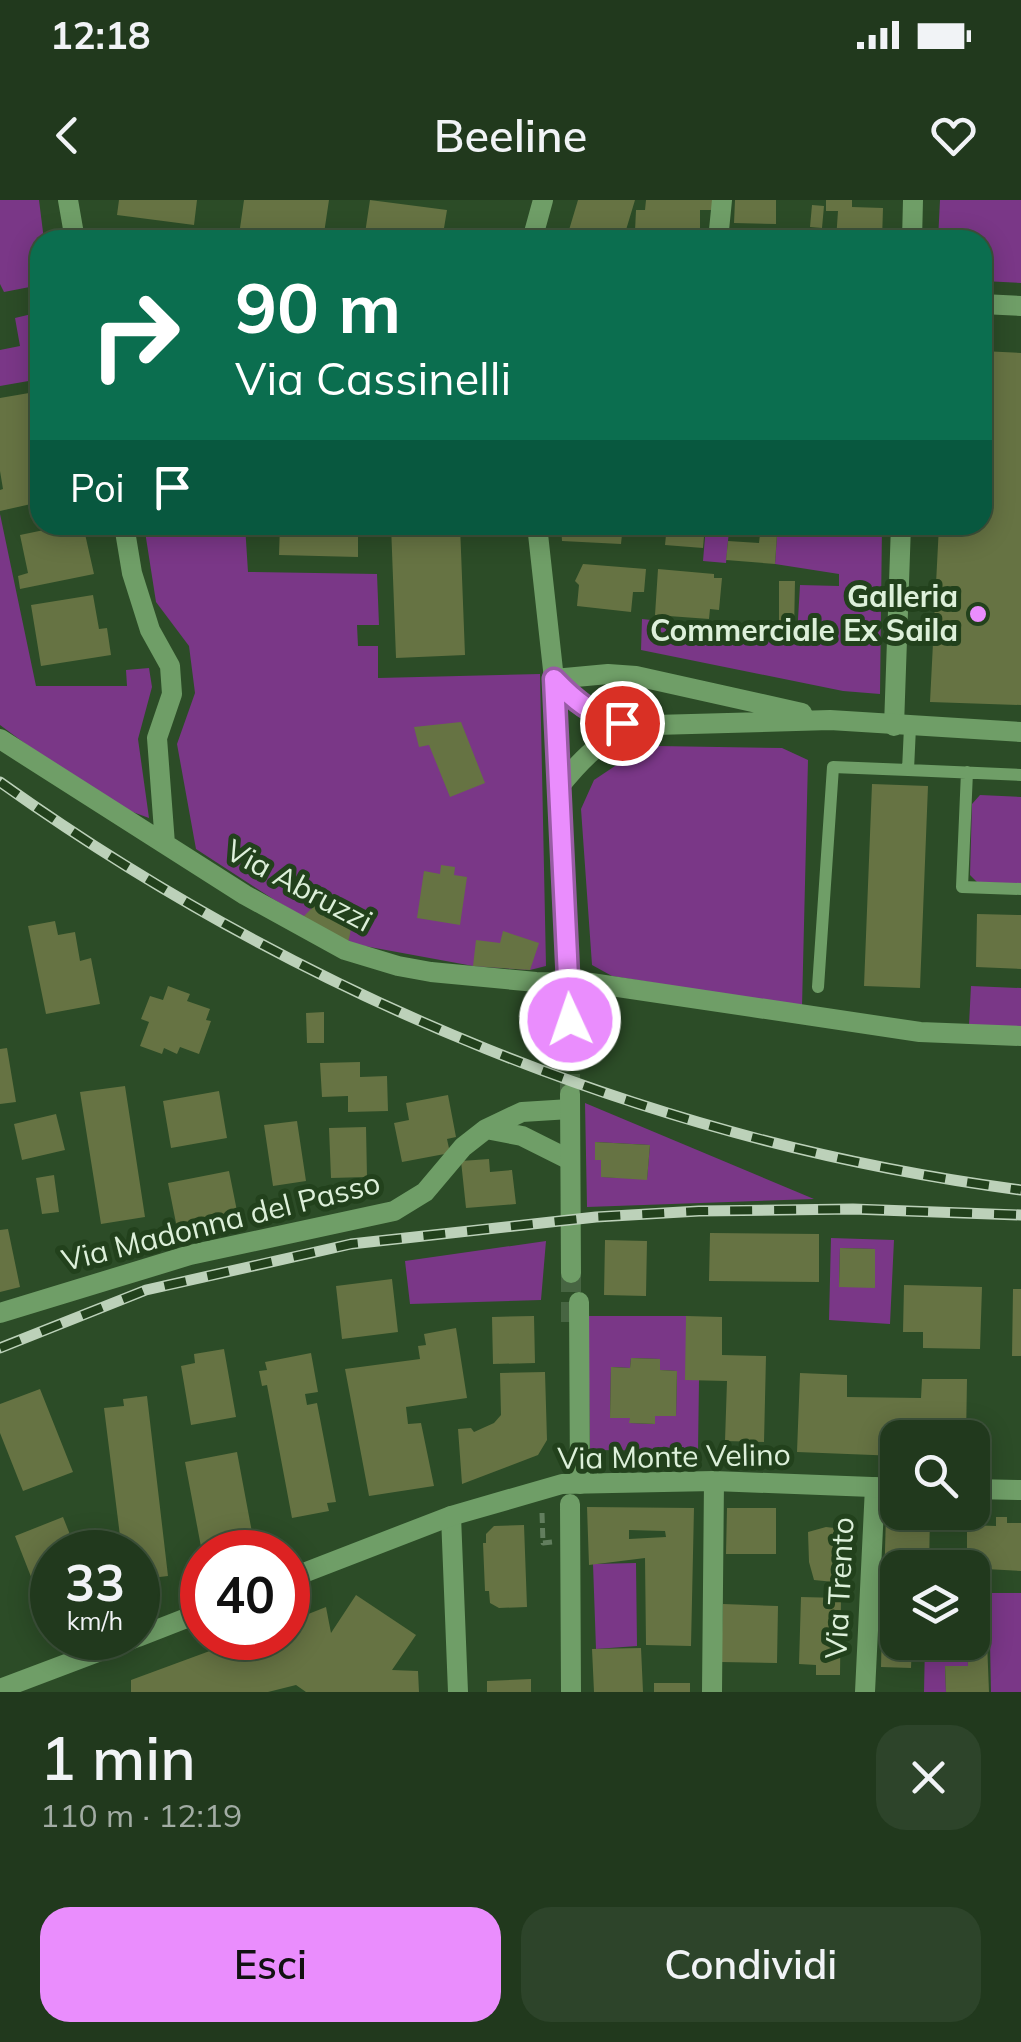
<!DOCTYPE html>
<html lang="it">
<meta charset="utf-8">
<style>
:root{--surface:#21391d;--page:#2d442a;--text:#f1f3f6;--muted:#a2aca4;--line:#3e533b;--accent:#ea8dfd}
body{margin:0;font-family:Mulish,sans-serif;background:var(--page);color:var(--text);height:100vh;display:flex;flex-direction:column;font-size:38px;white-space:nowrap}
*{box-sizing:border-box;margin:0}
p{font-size:32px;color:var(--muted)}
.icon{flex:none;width:55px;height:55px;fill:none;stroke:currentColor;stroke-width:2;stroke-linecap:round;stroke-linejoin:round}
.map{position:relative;height:1492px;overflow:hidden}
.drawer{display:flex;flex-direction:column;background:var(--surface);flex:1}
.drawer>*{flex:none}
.banner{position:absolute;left:30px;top:30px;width:962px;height:305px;border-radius:30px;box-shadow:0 5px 25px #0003,0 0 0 2px var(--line);background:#0b6e4f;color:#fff;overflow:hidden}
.controls{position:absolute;left:880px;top:1220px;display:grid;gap:20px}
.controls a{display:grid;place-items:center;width:110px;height:110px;border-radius:20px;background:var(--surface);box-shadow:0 5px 25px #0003,0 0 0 2px var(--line);font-size:50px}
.speed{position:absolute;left:30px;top:1330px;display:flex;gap:20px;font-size:50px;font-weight:700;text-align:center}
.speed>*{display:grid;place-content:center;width:130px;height:130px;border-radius:50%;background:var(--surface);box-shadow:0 5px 25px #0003,0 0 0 2px var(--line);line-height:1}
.speed small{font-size:25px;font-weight:400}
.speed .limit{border:15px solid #d22;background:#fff;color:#111}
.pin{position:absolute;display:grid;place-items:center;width:85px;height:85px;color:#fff;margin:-42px;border:5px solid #fff;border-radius:50%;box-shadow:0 2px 10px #0007}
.me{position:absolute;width:110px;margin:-55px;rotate:357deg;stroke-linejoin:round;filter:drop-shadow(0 0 8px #0008)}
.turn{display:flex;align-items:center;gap:35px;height:210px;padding:0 40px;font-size:45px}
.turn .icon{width:130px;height:130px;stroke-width:2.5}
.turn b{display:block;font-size:70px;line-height:85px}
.then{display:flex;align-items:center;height:95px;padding:0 40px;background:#0003;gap:20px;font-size:38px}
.round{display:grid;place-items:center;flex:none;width:105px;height:105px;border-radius:30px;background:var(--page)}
.head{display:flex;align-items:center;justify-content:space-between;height:170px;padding:0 40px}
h1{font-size:60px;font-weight:600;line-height:75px}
.cta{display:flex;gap:20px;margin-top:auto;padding:20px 40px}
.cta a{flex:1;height:115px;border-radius:30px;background:var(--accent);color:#111;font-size:40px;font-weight:600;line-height:115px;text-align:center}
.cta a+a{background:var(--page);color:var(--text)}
.status{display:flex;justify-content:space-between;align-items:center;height:70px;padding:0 50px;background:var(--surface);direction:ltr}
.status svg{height:28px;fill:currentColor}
header{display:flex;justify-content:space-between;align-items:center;height:130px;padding:0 40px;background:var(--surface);font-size:45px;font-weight:600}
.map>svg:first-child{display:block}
.green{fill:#7a3787;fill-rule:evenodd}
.building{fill:#667343;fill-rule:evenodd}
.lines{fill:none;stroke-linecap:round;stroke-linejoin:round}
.tertiary-tunnel{stroke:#476542;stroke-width:20;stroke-dasharray:20 10;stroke-linecap:butt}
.path{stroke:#627e5e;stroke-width:5;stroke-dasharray:10 5;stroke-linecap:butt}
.service{stroke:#6f9e67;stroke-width:12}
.minor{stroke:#6f9e67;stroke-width:20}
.tertiary{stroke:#6f9e67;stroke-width:20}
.rail-casing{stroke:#bcd1b9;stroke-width:11}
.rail{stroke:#22411c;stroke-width:8;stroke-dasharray:22;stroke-linecap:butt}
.route-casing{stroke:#985ca4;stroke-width:25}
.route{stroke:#ea8dfd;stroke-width:18}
.poi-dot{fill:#ea8dfd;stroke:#22411c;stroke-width:4}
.labels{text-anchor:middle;stroke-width:10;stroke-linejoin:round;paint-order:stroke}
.poi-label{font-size:30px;font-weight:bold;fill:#ddf0da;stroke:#22411c;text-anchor:end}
.street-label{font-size:30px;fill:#ddf0da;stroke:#22411c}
</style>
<div class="status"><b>12:18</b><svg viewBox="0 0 49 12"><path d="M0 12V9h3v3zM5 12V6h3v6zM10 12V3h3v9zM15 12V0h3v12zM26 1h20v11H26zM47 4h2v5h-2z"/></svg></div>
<header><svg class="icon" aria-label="back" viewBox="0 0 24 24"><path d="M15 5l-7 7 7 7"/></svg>Beeline<svg class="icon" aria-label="heart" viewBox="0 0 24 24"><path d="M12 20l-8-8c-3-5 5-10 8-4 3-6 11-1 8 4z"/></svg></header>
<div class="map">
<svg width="1021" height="1492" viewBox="0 0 1021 1492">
<rect width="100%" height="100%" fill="#2c4c27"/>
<path class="green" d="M 0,0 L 39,0 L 44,40 L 40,40 L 40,85 L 4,92 L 0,84 Z
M 940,0 L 1021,0 L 1021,83 L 983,81 L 982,40 L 938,40 Z
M 40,112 L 40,179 L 0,186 L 0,150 L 20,146 L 15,118 Z
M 0,314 L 36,486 L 127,486 L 126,470 L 149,468 L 152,487 L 138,539 L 149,618 L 130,611 L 46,559 L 0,525 Z
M 144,325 L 245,325 L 248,372 L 377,374 L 379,425 L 357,425 L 358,446 L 378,446 L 378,478 L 540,474 L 546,766 L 530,770 L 473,766 L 348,743 L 273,699 L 196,649 L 177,544 L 195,493 L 189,446 L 156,402 Z
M 706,325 L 882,325 L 880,494 L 843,491 L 641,450 L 642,419 L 797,436 L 800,385 L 839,386 L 839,374 L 775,364 L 777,335 L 729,330 L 726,363 L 703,361 Z
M 657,546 L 782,548 L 808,560 L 802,807 L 612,776 L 592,765 L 581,609 L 594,580 L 633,554 Z
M 980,595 L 1021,597 L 1021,684 L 977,682 L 970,675 L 972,604 Z
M 971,786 L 1021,788 L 1021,827 L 969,825 Z
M 585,903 L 814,999 L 587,1007 ZM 595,942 L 650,945 L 647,979 L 602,977 L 601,960 L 595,960 Z
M 831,1038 L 894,1040 L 890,1124 L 829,1120 ZM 840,1048 L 875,1049 L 875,1087 L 839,1087 Z
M 546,1041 L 541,1100 L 410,1104 L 405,1061 Z
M 588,1116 L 686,1116 L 699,1180 L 698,1251 L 590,1250 ZM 631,1158 L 660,1159 L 660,1170 L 677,1171 L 676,1216 L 655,1216 L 654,1224 L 630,1223 L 630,1218 L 610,1217 L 611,1167 L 630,1168 Z
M 636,1363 L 637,1446 L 596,1449 L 593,1364 Z
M 988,1393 L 1021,1393 L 1021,1492 L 991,1492 L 990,1441 L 973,1441 L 973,1406 L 988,1407 Z
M 925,1443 L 967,1443 L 968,1466 L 945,1467 L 946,1492 L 924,1492 Z"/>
<path class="building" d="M 119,0 L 197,0 L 194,25 L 117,15 Z
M 244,0 L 329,0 L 323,40 L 271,40 L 239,35 Z
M 370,0 L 447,10 L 442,40 L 364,40 Z
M 578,0 L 635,0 L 623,40 L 566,40 Z
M 646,0 L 716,0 L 716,10 L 700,10 L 700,40 L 681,40 L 681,33 L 635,31 L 636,10 L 645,10 Z
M 735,0 L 776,0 L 776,24 L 734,23 Z
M 826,0 L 852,0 L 852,7 L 883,8 L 882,40 L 836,40 L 838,11 L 826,11 Z
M 812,5 L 824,6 L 822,28 L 810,27 Z
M 982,151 L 1021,153 L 1021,505 L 930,502 L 939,325 L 982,325 Z
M 29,193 L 40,259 L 40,302 L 0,311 L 0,290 L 3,289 L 0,271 L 0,198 Z
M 68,325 L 83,325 L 94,374 L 20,389 L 18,376 L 28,373 L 20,335 Z
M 280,325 L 358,325 L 358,357 L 279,355 Z
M 391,325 L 460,325 L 465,455 L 396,458 Z
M 561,325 L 623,325 L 621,344 L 562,341 Z
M 667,325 L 705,325 L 703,348 L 665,345 Z
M 760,334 L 777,335 L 775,364 L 726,360 L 728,341 L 759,343 Z
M 583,364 L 646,369 L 644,392 L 633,392 L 631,412 L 577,406 L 579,385 L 575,381 Z
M 658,369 L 714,374 L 714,378 L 722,378 L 719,410 L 710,409 L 709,419 L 655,415 Z
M 779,381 L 795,381 L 794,431 L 779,430 Z
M 93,395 L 99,429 L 107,428 L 111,455 L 41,466 L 31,405 Z
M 461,522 L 485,583 L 450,597 L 429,545 L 419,547 L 414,527 Z
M 872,584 L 928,586 L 920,788 L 864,786 Z
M 441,665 L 455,667 L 454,675 L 467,677 L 460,725 L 417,718 L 424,671 L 440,674 Z
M 324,696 L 355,711 L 348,743 L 301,719 Z
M 977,714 L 1021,715 L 1021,769 L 976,767 Z
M 55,721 L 58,735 L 75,732 L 80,761 L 91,758 L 100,804 L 46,814 L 28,726 Z
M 503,731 L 539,743 L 530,770 L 473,766 L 476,740 L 500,743 Z
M 168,786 L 190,794 L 187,801 L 210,809 L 206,820 L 211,821 L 199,854 L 180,847 L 177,854 L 164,848 L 162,854 L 140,846 L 149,822 L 141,819 L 150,796 L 163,800 Z
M 324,812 L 324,843 L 307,843 L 306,813 Z
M 7,848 L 16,902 L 0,904 L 0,849 Z
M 360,862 L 360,877 L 387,876 L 388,911 L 348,912 L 348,896 L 322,897 L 320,863 Z
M 125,886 L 145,1017 L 101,1024 L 80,892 Z
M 219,891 L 227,938 L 171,948 L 163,901 Z
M 448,895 L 456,937 L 447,939 L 450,953 L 402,962 L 394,923 L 409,920 L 406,903 Z
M 56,914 L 65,950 L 22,960 L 14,924 Z
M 297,921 L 306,981 L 273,986 L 264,925 Z
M 366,927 L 367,977 L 331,978 L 329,928 Z
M 595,942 L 650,945 L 647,980 L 601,977 L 601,960 L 595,960 Z
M 489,959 L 490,972 L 512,970 L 516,1004 L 466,1008 L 461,961 Z
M 229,971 L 239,1021 L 178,1033 L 168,983 Z
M 54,975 L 59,1012 L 42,1014 L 36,978 Z
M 8,1029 L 20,1087 L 0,1092 L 0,1030 Z
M 710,1033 L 819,1034 L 819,1082 L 709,1081 Z
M 605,1040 L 647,1041 L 646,1096 L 604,1095 Z
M 840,1048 L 875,1049 L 875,1088 L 839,1087 Z
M 392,1079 L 398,1132 L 342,1139 L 336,1086 Z
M 904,1085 L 982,1087 L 980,1149 L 923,1148 L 923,1132 L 903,1132 Z
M 1013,1089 L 1021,1089 L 1021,1156 L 1012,1156 Z
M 534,1116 L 535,1163 L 493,1164 L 492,1117 Z
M 686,1116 L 722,1117 L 722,1155 L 766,1156 L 764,1242 L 725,1241 L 727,1181 L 685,1180 Z
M 456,1128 L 467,1198 L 406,1207 L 408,1224 L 421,1223 L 434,1286 L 369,1296 L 345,1169 L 420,1159 L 418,1146 L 426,1145 L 424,1134 Z
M 224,1149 L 236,1217 L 191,1225 L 181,1166 L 195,1163 L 194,1154 Z
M 311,1153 L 318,1192 L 305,1194 L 307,1205 L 317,1203 L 336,1302 L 327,1303 L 329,1311 L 292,1318 L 267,1185 L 262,1186 L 259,1171 L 267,1170 L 265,1162 Z
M 631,1158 L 660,1159 L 660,1170 L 677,1171 L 676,1216 L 655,1216 L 655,1224 L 629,1223 L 630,1218 L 610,1218 L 611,1167 L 630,1168 Z
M 545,1172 L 547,1240 L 538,1255 L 462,1284 L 458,1229 L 471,1228 L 474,1232 L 494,1223 L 501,1215 L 500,1173 Z
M 800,1173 L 847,1175 L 847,1197 L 921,1198 L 922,1179 L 967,1179 L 966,1238 L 898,1238 L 898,1256 L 797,1252 Z
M 40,1189 L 73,1272 L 23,1291 L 0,1233 L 0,1204 Z
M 147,1196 L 168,1376 L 143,1379 L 141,1374 L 138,1375 L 138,1352 L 122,1352 L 104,1208 L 124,1206 L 123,1199 Z
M 237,1252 L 254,1343 L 202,1352 L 185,1262 Z
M 587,1307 L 694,1308 L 691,1446 L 646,1445 L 645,1358 L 589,1365 ZM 629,1330 L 665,1331 L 666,1337 L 629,1339 Z
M 727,1308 L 776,1308 L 776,1354 L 726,1354 Z
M 886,1314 L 930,1315 L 929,1368 L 898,1368 L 898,1387 L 884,1387 Z
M 63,1317 L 77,1352 L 52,1352 L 52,1418 L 48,1420 L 15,1336 Z
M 996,1317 L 1007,1317 L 1007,1323 L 1021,1323 L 1021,1371 L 967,1368 L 967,1325 L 996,1326 Z
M 524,1325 L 527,1407 L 499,1408 L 490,1403 L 489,1391 L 485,1391 L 483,1343 L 486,1343 L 486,1334 L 494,1326 Z
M 826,1327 L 852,1330 L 853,1365 L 844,1367 L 844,1383 L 814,1380 L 809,1362 L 808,1332 Z
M 356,1395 L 416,1435 L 392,1470 L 418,1471 L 419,1492 L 306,1492 L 296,1485 L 268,1492 L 131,1492 L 131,1480 L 245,1438 L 288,1438 L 288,1422 L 326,1407 L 331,1433 Z
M 801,1397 L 841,1398 L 840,1475 L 816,1475 L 816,1465 L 799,1464 Z
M 723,1404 L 778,1406 L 777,1463 L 721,1462 Z
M 882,1422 L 898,1422 L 898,1442 L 912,1442 L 911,1468 L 881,1467 Z
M 987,1441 L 989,1492 L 946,1492 L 945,1466 L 968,1466 L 967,1442 Z
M 641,1448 L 643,1492 L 594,1492 L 592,1449 Z
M 531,1479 L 531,1492 L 487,1492 L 487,1481 Z
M 654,1483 L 690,1483 L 690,1492 L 654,1492 Z"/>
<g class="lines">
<path class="tertiary-tunnel" d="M 570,894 L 570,821
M 571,1122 L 571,1073"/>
<path class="path" d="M 542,1313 L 543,1343 L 552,1342"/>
<path class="service" d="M 910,527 L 908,570 L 1021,575
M 967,572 L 962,687 L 1021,689
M 818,787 L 833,567 L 908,570"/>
<path class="minor" d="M 68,0 L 75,40
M 718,40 L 722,0
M 912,40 L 913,0
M 982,104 L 1021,106
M 124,325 L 132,373 L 150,430 L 170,466 L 172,494 L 157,538 L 165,644
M 894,526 L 901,325
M 0,539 L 245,695 L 345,750 L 398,766 L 431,772 L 536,782 L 591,783 L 920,832 L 1021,836
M 486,929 L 522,936 L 570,960
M 579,1102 L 580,1284
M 0,1113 L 190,1055 L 394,1011 L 425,992 L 463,947 L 486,929 L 522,912 L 570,909
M 451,1316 L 458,1492
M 712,1492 L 714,1281
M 865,1492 L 875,1287"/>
<path class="tertiary" d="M 532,40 L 543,0
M 537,325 L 554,479 L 570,821
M 554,479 L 582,507 L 602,517 L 622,523 L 655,525 L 830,520 L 1021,532
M 554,479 L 608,474 L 636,476 L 802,513
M 559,587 C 580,561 603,535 638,528
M 570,894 L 571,1073
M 972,1289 L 1021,1290
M 570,1304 L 571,1492
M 288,1379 L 451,1316 L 562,1284 L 714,1281 L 898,1288
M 138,1437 L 202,1412
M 0,1489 L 135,1438"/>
<g class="rail-casing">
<path id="rail" d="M 0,582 C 302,797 653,942 1021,990
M 0,1148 L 146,1090 L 351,1044 L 596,1017 L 699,1011 L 853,1009 L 1021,1015"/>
</g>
<use href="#rail" class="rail"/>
</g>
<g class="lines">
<g class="route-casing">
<path id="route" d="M 570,820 L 554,479 C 575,501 592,515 622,523"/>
</g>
<use href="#route" class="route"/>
</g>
<circle class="poi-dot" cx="978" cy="414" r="10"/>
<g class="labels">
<g class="poi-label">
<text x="958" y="407">Galleria<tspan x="958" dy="34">Commerciale Ex Saila</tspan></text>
</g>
<g class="street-label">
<text transform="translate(299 686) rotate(28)" y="10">Via Abruzzi</text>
<text transform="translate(221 1022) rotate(-14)" y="10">Via Madonna del Passo</text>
<text transform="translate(674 1257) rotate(-1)" y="10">Via Monte Velino</text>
<text transform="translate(840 1388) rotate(-87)" y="10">Via Trento</text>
</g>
</g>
</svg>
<div class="controls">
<a><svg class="icon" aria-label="search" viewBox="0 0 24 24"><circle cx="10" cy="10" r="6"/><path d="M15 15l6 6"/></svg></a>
<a><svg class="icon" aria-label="layers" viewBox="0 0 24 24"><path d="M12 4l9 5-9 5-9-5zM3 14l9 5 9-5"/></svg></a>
</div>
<div class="speed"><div>33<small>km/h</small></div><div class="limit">40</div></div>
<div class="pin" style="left:622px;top:523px;background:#d93025"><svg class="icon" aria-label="arrive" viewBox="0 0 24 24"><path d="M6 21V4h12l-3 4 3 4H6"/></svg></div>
<svg class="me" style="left:570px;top:820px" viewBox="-20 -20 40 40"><circle r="17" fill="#ea8dfd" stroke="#fff" stroke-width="3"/><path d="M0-11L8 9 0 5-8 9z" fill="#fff"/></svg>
<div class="banner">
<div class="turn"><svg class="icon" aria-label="right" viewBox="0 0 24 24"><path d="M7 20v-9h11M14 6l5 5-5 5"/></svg><div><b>90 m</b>Via Cassinelli</div></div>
<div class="then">Poi<svg class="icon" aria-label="arrive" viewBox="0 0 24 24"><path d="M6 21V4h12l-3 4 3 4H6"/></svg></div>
</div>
</div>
<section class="drawer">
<div class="head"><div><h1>1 min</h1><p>110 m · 12:19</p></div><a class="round"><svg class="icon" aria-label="close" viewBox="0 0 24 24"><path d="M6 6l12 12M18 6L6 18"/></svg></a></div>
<div class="cta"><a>Esci</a><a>Condividi</a></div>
</section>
